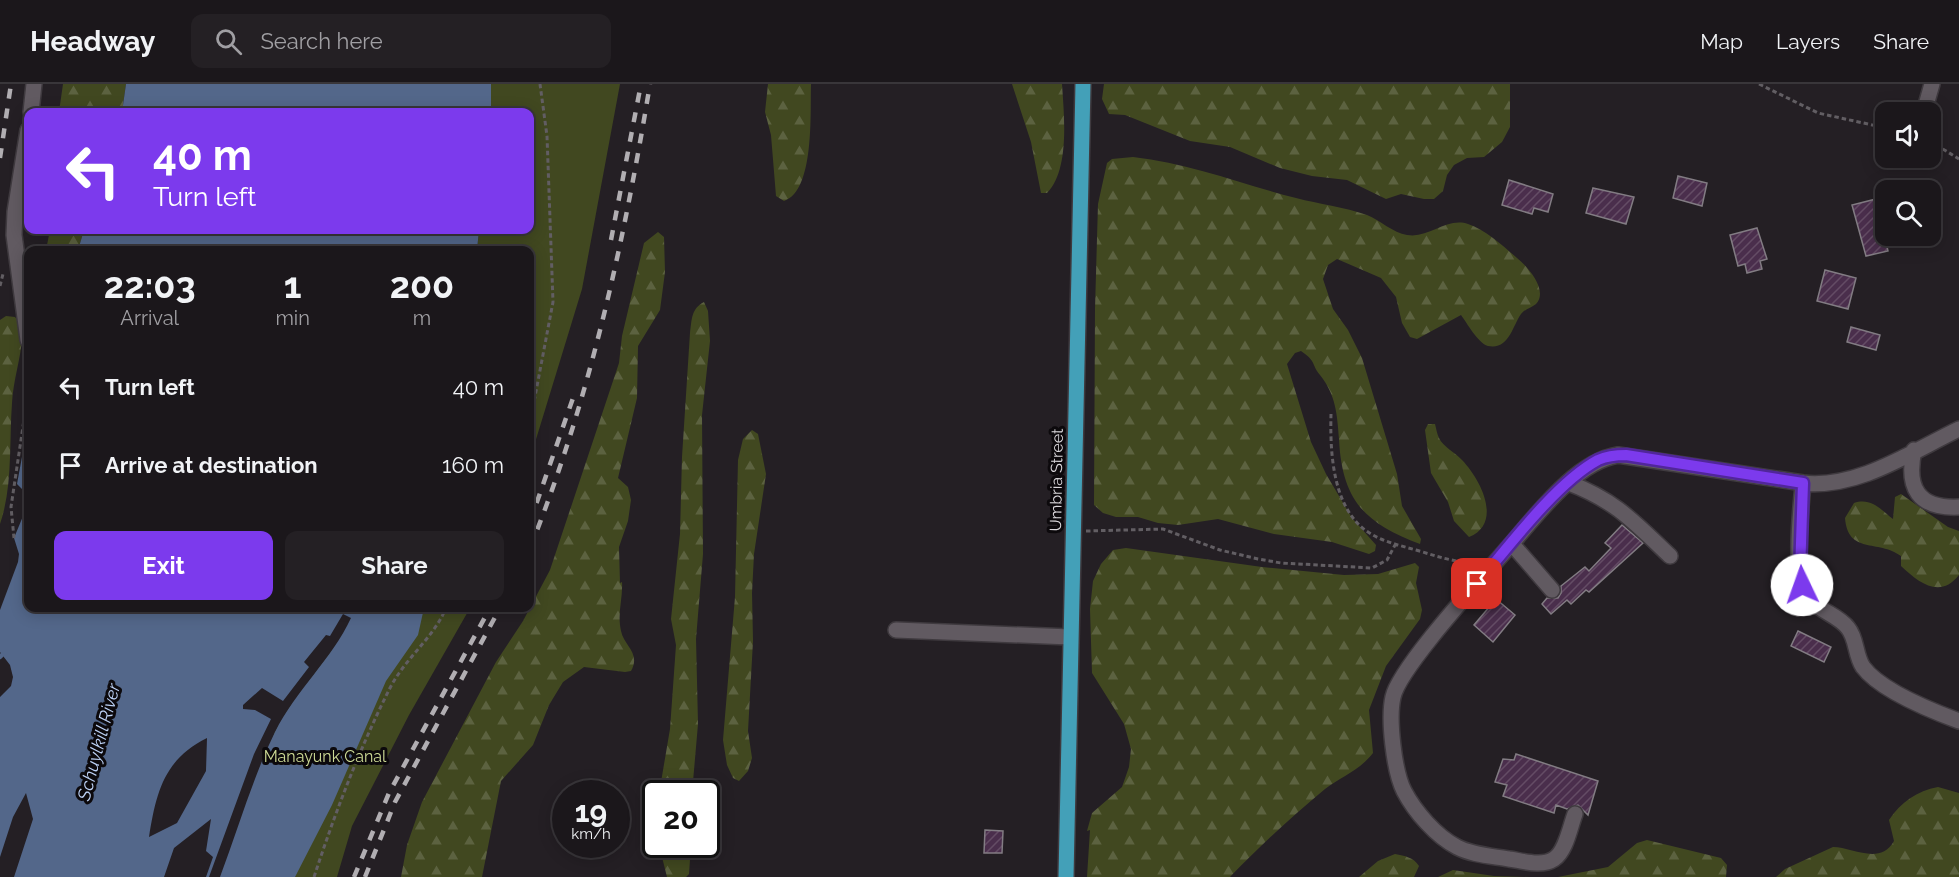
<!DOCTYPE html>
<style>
:root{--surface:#1b171b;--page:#242024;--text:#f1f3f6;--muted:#a09fa3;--line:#39363a;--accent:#7c3aed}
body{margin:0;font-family:Raleway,sans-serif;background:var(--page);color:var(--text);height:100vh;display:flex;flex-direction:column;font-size:22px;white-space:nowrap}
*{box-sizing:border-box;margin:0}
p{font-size:20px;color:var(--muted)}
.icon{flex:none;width:33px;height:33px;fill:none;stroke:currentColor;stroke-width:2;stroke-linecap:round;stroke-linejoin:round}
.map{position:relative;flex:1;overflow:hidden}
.drawer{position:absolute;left:24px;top:162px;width:510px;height:366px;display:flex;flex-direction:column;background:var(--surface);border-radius:12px;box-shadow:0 3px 15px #0003,0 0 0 2px var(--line)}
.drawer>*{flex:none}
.guide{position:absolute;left:24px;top:24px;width:510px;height:126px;border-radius:12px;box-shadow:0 3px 15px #0003,0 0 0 2px var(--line);background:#7c3aed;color:#fff;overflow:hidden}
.tools{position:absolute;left:1875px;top:18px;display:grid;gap:12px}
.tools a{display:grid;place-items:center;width:66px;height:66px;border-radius:12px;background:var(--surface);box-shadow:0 3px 15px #0003,0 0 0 2px var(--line);font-size:30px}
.speed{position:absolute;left:552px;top:696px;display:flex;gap:12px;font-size:30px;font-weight:700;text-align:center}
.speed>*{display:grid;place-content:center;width:78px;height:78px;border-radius:50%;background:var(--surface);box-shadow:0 3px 15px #0003,0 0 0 2px var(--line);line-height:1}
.speed small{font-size:15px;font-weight:400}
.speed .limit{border:3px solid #111;border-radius:9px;background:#fff;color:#111}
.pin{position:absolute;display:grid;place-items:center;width:51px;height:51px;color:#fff;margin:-26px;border-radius:12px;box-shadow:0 3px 9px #0006}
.me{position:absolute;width:66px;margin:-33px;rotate:357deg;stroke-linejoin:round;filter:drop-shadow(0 0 4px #0008)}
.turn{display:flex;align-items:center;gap:21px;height:126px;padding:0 30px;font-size:27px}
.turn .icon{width:78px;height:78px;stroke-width:2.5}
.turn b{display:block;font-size:42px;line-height:51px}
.eta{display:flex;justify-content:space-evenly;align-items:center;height:102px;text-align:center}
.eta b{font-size:36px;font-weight:700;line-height:42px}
.button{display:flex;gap:12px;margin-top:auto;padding:12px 30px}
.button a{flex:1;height:69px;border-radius:12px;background:var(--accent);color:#fff;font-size:24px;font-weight:700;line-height:69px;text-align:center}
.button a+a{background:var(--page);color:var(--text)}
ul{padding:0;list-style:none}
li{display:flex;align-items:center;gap:18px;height:78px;padding:0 30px}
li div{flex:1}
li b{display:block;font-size:22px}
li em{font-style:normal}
header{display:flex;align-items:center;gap:36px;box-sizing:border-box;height:84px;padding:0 30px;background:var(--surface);border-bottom:2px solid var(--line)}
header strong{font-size:28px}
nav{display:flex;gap:33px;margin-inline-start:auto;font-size:21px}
.search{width:420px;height:54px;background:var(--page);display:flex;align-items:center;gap:15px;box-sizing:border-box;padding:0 21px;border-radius:12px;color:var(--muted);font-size:22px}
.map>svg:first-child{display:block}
.forest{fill:url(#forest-firs)}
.park{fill:#414820}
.water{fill:#53678a;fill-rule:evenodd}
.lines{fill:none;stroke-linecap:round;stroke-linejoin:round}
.stream{stroke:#53678a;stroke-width:4.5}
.building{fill:url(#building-hatch);stroke:#827c83;stroke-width:1.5}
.minor-casing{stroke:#3f3a3f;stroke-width:18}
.major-casing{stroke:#3f3a3f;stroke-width:18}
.path{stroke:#625e63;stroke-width:3;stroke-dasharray:4.5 3;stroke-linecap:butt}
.minor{stroke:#615a61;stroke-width:15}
.major{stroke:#43a0b8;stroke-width:15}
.rail{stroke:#b1aeb2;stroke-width:4.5;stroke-dasharray:10 10;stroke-linecap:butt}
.route-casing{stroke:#51269a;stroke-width:15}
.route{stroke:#7c3aed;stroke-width:10}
.labels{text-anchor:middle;stroke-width:6;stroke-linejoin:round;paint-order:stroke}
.street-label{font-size:16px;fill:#dcd9dd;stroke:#0c090c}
.park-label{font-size:16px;fill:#cedb96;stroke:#0c090c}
.water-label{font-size:18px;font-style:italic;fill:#bdd2f6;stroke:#0c090c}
</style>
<header>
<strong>Headway</strong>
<div class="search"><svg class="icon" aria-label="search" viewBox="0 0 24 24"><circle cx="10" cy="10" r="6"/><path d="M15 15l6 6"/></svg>Search here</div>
<nav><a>Map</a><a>Layers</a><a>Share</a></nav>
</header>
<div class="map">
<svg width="1959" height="793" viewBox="0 0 1959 793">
<defs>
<pattern id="forest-firs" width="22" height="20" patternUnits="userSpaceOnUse" patternTransform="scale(1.5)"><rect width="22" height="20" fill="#414820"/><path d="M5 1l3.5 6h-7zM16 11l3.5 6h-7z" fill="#5c6240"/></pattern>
<pattern id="building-hatch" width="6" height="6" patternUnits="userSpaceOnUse" patternTransform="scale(1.5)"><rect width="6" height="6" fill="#4a2e4c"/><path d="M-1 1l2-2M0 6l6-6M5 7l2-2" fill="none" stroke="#644c65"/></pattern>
</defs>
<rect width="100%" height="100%" fill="#241f24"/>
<path class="forest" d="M 63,0 L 126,0 L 122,28 L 59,28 Z
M 768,0 L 811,0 C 810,27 815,107 784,117 L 776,112 L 771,51 L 765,28 Z
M 1012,0 L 1062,0 C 1064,31 1070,86 1047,109 L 1041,109 L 1031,58 Z
M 1104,0 L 1510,0 L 1510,43 L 1502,58 L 1484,73 L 1467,74 L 1454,81 L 1447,91 L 1443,107 L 1434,115 L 1424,115 L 1401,110 L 1386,115 L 1347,96 L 1312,92 L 1280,84 L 1230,63 L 1190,57 L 1125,31 L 1109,30 L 1102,15 Z
M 1133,73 C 1189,79 1241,100 1296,114 C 1319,120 1344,123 1367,131 C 1380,136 1393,149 1407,151 C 1429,155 1446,133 1468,140 C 1486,146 1503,162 1517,174 C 1527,182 1549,206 1536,220 C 1531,224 1525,225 1521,230 C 1512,243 1509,266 1488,262 C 1478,259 1467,239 1461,231 L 1417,255 L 1410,253 L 1402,239 L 1396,213 L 1381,194 L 1337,175 L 1328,181 L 1323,195 L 1333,225 L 1348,246 L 1362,274 L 1397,390 L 1402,422 L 1421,455 L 1420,460 C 1365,439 1342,417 1339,355 C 1337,330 1336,311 1320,291 C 1311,280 1317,278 1301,267 L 1295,269 L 1287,280 L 1311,358 L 1326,390 L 1352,434 L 1376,461 L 1375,467 L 1369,470 L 1332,458 L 1274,450 L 1218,435 L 1178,441 L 1158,439 L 1138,433 L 1116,433 L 1103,429 L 1094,421 L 1095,225 L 1098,120 L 1107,79 L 1112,75 Z
M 50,146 L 84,146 L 78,166 L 42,166 L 47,161 Z
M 658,148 L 664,153 L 665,188 L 660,226 L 638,262 L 637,314 L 618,394 L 628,403 L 631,416 L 628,437 L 619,463 L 620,499 L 622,498 C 623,515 617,529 621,547 C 624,562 641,569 631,587 L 625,588 L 584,583 L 563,598 L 549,621 L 533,661 L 501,697 L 482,793 L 401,793 L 407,761 L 422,718 L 496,578 L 523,537 L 550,486 L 619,279 L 622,252 L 644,159 Z
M 704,218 L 708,227 L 710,257 L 702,331 L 703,470 L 696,555 L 698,640 L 692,709 L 656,709 L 660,704 L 670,645 L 676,561 L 671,535 L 680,450 L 682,373 L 690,249 C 692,235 691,225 704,218 Z
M 6,232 L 15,233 C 21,240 22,245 22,254 C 21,274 13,297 12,319 C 9,359 13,402 0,440 L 0,236 Z
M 1428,340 L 1435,340 C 1436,344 1437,350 1439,354 C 1443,363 1455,368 1462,376 C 1481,396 1503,439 1469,453 L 1454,437 L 1448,418 L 1431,389 L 1425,346 Z
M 752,346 L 758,350 L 766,390 L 754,470 L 752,509 L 753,557 L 748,647 L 752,674 L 748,687 L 739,697 L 733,694 L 727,681 L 723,656 L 735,513 L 738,376 L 743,355 Z
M 1901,410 L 1948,443 L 1959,447 L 1959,491 C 1940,515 1919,499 1901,482 L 1901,472 C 1878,455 1848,471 1845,434 L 1854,419 C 1872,413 1882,427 1893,435 L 1895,413 Z
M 1126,464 L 1262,483 L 1344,491 L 1378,490 L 1415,479 L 1419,483 L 1416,499 L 1422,526 L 1420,535 L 1386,582 L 1369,626 L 1373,669 C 1360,686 1341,693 1325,705 C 1291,733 1260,762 1230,793 L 1087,793 L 1090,746 L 1087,747 L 1092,729 L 1122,703 L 1129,683 L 1131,665 L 1124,640 L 1092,589 L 1090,525 L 1093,497 L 1101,480 L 1113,466 Z
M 1938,703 L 1959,709 L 1959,793 L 1776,793 L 1785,785 L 1833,763 C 1852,763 1880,782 1894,757 L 1889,736 C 1901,718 1917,707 1938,703 Z
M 1647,756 L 1721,774 L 1727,781 L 1726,793 L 1558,793 L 1608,783 L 1637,759 Z
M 659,761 L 691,761 L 689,790 L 686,793 L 667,793 Z
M 1395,770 C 1405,772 1413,773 1419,782 L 1414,793 L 1359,793 L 1378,777 Z
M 1453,786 L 1494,792 L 1530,793 L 1438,793 Z"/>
<path class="park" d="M 491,0 L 620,0 L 582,205 L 530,375 L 530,166 L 477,166 L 479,146 L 530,146 L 530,28 L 491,28 Z
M 358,524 L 470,524 L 409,631 L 352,742 L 337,793 L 221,793 L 275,648 L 290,623 L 340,556 Z"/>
<path class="water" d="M 126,0 L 491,0 L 491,28 L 122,28 Z
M 84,146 L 479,146 L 477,166 L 78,166 Z
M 28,340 L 28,369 L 23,400 L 28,376 L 28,403 L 23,406 L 17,400 Z
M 28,420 L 28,524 L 424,524 L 418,551 L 386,597 L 332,721 L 295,793 L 220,793 C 238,745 253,693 275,648 C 296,606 332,575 351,534 L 343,530 L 330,552 L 326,551 L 304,578 L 309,583 L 283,617 L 262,604 L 243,621 L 243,625 L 255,626 L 271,635 L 254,670 L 209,793 L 206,793 L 213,773 L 206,767 L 211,735 L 174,764 L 164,793 L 14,793 L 33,735 L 26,709 L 13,733 L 0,773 L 0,613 L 11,602 L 13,593 L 10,581 L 0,568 L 0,526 L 18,478 L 19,470 L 14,454 ZM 207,654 L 206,687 L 177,739 L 149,753 C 156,709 164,675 207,654 Z"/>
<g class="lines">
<path class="stream" d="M 0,573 L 2,571"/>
</g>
<path class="building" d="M 1678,92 L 1707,99 L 1702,122 L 1673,114 Z
M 1509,96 L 1553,110 L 1548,128 L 1534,124 L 1532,130 L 1502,121 Z
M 1593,104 L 1634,113 L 1626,140 L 1586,129 Z
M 1876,115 L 1888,167 L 1866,172 L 1852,121 Z
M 1757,144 L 1767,175 L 1760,177 L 1762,185 L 1747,189 L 1745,180 L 1738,182 L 1730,151 Z
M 1825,186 L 1856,194 L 1848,225 L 1817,217 Z
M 1851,243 L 1880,251 L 1876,266 L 1847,258 Z
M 1622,441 L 1643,459 L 1589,508 L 1586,506 L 1571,520 L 1567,516 L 1551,530 L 1542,520 L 1547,514 L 1558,514 L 1561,509 L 1561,502 L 1585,483 L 1589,487 L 1611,464 L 1605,459 Z
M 1496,515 L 1515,531 L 1493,558 L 1474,541 Z
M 1798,547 L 1831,563 L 1824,578 L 1791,562 Z
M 1516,670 L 1598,697 L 1588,731 L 1578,721 L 1567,725 L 1556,721 L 1554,729 L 1503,712 L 1507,701 L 1495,698 L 1503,675 L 1514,676 Z
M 985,746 L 1003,747 L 1002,769 L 984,769 Z"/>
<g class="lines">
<g class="minor-casing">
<path id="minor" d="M 31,28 L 34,0
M 1924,28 L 1932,0
M 28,46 L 15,128 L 14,151 L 28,256
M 1914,366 C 1906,404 1918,425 1959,423
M 1569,399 C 1616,417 1634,438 1670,472
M 1803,399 C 1801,429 1791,495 1812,517 C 1822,528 1839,532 1848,544 C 1857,555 1855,571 1863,583 C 1880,606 1932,627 1959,637
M 1512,460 L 1552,506
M 896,546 L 1070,553
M 1575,730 C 1570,743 1566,767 1554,775 C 1542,783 1523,777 1509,775 C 1492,772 1472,771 1457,763 C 1436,752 1415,728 1404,707 C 1394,687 1388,635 1393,613 C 1399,584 1483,493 1506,466 C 1534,435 1574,378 1618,371 L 1803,399 C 1858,405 1911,368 1959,345"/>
</g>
<g class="major-casing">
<path id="major" d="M 1066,793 L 1083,0"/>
</g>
<path class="path" d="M 1759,0 L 1818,29 L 1886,44
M 45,24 L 55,28
M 1930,57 L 1959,75
M 0,202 L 3,190
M 1331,330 C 1330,366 1332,421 1365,446 C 1380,457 1398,461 1416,466 C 1436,472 1453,478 1474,479
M 530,339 L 553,218 L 547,52 L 540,0
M 1086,447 L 1163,445 L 1220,466 L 1258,475 L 1281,479 L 1372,484 L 1387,476 L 1395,461
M 14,454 L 11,423 L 28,309
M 314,793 C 335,729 359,666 389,606 C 404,575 433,555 446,524"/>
<use href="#minor" class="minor"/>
<use href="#major" class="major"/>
<path class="rail" d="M 0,74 L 11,0
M 611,156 L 641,0
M 530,438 L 573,314
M 530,464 C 590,315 624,158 650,0
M 354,793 L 389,709 L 490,524
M 365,793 L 395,718 L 500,524"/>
</g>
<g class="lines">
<g class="route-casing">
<path id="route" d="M 1477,500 C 1508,463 1557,398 1598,376 C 1607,372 1617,371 1626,371 L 1803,399 L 1800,489 L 1802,501"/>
</g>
<use href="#route" class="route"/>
</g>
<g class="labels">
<g class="street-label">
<text transform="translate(1056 396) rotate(-89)" y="6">Umbria Street</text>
</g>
<g class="park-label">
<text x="325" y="678">Manayunk Canal</text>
</g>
<g class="water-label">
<text transform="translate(99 658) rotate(-75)" y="6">Schuylkill River</text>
</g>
</g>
</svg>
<div class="tools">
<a><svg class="icon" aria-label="sound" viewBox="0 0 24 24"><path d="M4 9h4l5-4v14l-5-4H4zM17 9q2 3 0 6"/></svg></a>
<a><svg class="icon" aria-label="search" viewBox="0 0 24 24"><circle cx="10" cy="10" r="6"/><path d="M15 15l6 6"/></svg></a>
</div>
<div class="speed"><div>19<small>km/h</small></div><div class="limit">20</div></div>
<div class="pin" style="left:1477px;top:500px;background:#d93025"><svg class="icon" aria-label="arrive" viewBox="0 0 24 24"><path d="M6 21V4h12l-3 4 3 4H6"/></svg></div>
<svg class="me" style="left:1802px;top:501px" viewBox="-20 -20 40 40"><circle r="19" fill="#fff"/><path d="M0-13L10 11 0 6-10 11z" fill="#7c3aed"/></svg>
<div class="guide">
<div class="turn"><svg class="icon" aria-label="left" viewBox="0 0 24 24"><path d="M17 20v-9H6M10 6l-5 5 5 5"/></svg><div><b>40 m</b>Turn left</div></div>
</div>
<section class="drawer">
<div class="eta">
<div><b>22:03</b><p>Arrival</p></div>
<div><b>1</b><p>min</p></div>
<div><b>200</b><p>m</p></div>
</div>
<ul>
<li><svg class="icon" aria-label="left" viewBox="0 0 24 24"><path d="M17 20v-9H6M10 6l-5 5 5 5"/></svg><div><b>Turn left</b></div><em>40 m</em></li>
<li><svg class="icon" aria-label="arrive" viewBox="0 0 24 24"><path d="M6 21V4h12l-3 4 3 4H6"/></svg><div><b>Arrive at destination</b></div><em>160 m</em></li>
</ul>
<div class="button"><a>Exit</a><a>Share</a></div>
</section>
</div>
